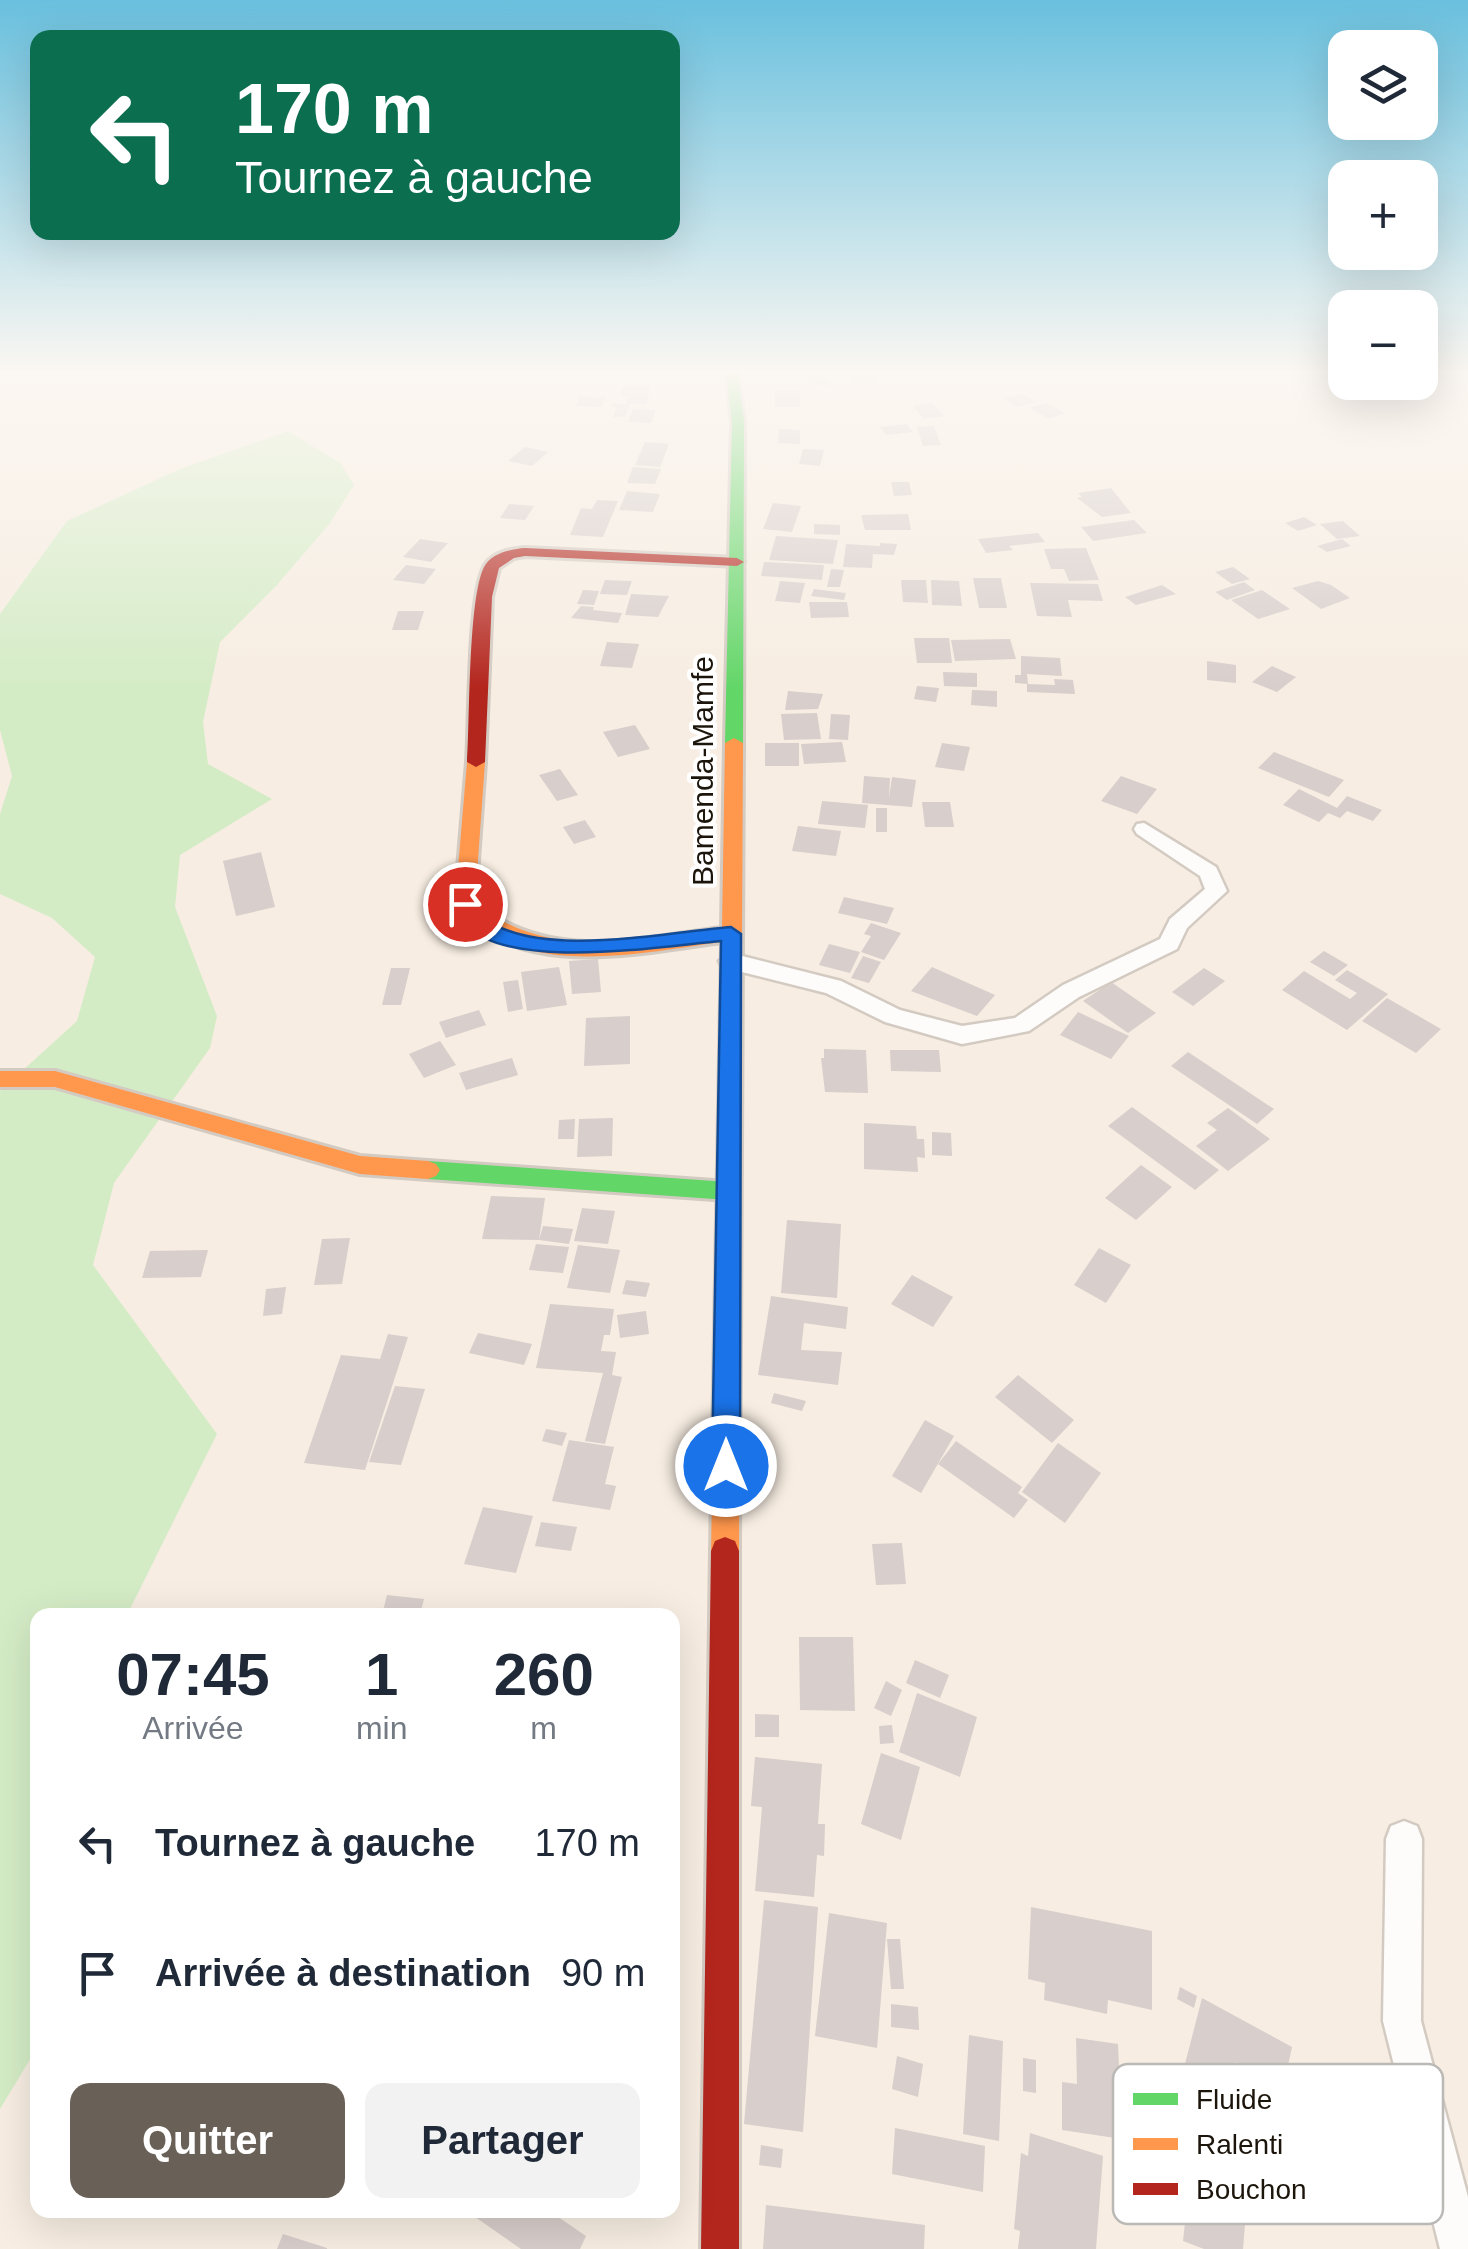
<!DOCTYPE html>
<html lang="fr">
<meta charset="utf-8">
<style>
:root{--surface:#fff;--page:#f2f2f3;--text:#1f2937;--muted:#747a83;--accent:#696157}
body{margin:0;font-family:Arial,sans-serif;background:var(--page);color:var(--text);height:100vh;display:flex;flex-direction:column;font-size:38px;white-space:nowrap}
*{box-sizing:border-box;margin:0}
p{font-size:32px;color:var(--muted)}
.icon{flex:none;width:55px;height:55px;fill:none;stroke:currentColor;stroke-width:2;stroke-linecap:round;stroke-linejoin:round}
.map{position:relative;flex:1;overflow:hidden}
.details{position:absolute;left:30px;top:1608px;width:650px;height:610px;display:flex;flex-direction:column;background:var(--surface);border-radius:20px;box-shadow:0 10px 40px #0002}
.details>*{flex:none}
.guide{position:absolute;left:30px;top:30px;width:650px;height:210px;border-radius:20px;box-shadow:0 10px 40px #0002;background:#0b6e4f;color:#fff;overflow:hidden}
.buttons{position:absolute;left:1328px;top:30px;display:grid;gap:20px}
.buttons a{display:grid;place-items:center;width:110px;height:110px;border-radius:20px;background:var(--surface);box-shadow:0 10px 40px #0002;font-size:50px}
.pin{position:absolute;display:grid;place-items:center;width:85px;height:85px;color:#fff;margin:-42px;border:5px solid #fff;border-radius:50%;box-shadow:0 2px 10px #0007}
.me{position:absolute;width:110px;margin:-55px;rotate:0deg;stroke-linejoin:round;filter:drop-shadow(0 0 8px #0008)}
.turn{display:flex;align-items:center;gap:35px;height:210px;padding:0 40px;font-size:45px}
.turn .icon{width:130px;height:130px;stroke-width:2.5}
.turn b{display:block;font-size:70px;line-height:85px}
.eta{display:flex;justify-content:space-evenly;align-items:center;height:170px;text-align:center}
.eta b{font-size:60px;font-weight:700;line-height:70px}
.cta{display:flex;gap:20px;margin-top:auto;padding:20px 40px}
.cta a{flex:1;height:115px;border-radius:20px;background:var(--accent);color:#fff;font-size:40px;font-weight:700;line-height:115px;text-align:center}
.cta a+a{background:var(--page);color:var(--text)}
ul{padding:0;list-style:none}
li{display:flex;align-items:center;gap:30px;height:130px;padding:0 40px}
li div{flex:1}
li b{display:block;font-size:38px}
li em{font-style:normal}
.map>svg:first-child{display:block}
.green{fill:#d4ecc6}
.building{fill:#d8cecb}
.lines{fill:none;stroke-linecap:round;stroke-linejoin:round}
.street-casing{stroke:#d3cbc2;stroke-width:5}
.fast-casing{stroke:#d3cbc2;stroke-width:6}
.slow-casing{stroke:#d3cbc2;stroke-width:6}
.jam-casing{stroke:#d3cbc2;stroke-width:6}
.street{fill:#fefcfb;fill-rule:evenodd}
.fast{fill:#63d668;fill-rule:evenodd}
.slow{fill:#ff974d;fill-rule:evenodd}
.jam{fill:#b3261e;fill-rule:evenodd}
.route{fill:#1a73e8;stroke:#114b97;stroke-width:2.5}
.labels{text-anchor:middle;stroke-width:8;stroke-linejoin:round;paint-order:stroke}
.street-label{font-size:30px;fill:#1c150c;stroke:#fff}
.key{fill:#fff;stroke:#bbb9b6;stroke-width:2.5}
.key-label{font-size:28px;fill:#1c150c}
</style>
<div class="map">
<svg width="1468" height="2249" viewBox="0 0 1468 2249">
<rect width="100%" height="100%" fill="#f7ede2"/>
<path class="green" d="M 288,431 L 340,463 L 354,485 L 330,523 L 277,585 L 220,642 L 203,722 L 208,764 L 272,799 L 180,855 L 175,907 L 217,1016 L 210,1048 L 114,1183 L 93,1265 L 217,1434 L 127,1615 L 38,1615 L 37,2048 L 0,2109 L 0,1091 L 77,1021 L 95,957 L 52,918 L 0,894 L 0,814 L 12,776 L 0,730 L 0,614 L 67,521 L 178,470 Z"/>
<path class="building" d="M 806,373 L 828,373 L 831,387 L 810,384 Z
M 847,373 L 870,373 L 876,382 L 854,384 Z
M 622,386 L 650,386 L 647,404 L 630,404 L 625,417 L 613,417 L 616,408 L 611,407 L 613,403 L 626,404 L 628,396 L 621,396 Z
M 775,390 L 800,390 L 800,407 L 775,407 Z
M 1023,394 L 1036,402 L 1017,407 L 1004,398 Z
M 580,396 L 606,397 L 602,407 L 576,406 Z
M 932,403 L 944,416 L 924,419 L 913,406 Z
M 1046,403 L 1065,413 L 1049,419 L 1029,408 Z
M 633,409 L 656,410 L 651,423 L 628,422 Z
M 907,424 L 913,432 L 886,435 L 880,427 Z
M 934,426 L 941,445 L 923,446 L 917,427 Z
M 779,429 L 800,430 L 800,444 L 778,443 Z
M 645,442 L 669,444 L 660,467 L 635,465 Z
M 525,447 L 548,452 L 532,466 L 508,461 Z
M 803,449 L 824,450 L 820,466 L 799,464 Z
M 633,467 L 661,469 L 655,484 L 627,483 Z
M 891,482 L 909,482 L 912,495 L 894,496 Z
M 1111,488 L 1131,513 L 1102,517 L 1077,498 L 1082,497 L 1078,493 Z
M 627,491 L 660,494 L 653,512 L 619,510 Z
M 597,500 L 618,501 L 603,537 L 570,535 L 581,508 L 592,509 Z
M 773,503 L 801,506 L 792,532 L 763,529 Z
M 509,504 L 534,506 L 525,520 L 500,518 Z
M 908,514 L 911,530 L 865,530 L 861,515 Z
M 1304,517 L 1317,525 L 1298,531 L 1285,523 Z
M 1134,520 L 1147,533 L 1093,541 L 1081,527 Z
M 1343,521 L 1360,536 L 1337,539 L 1320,524 Z
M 814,524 L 840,525 L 840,535 L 814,534 Z
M 1038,533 L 1045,542 L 1009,546 L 1013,550 L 986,553 L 978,539 Z
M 776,536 L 838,540 L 833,564 L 769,560 Z
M 420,539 L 448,543 L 431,562 L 403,557 Z
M 1342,539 L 1351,546 L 1327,552 L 1317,546 Z
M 880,543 L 897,544 L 894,555 L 873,554 L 872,568 L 843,567 L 846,544 L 880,546 Z
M 1086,548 L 1099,580 L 1069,581 L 1064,569 L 1051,569 L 1044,549 Z
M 764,562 L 824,565 L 822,580 L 761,576 Z
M 406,565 L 436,569 L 424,584 L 393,580 Z
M 1233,567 L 1250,579 L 1232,584 L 1215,572 Z
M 831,569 L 844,570 L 840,587 L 827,587 Z
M 973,578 L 1001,578 L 1007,608 L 979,608 Z
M 605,580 L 632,581 L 627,595 L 600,594 Z
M 901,580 L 926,580 L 928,603 L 903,602 Z
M 931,580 L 959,581 L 962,606 L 932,605 Z
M 780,581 L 805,583 L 800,603 L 775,601 Z
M 1318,581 L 1331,585 L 1350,598 L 1321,609 L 1292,588 Z
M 1244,582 L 1255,590 L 1227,600 L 1215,592 Z
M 1030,583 L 1098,584 L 1103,601 L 1068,600 L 1072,617 L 1037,616 Z
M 1162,585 L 1176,594 L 1136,605 L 1125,597 Z
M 814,589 L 846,593 L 844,600 L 811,596 Z
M 583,590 L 599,591 L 594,605 L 577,604 Z
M 1262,590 L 1290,609 L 1258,619 L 1231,600 Z
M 631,594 L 669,596 L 658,617 L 625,615 Z
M 809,602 L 847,602 L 849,617 L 811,618 Z
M 581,606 L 594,607 L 593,610 L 622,613 L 618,623 L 571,618 Z
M 398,611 L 424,611 L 418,630 L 392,630 Z
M 914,638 L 949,638 L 952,663 L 917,663 Z
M 1010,639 L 1016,659 L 955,661 L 951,640 Z
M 607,642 L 639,644 L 632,668 L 600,666 Z
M 1021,656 L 1060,658 L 1062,676 L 1027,674 L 1028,684 L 1015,683 L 1015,675 L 1021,675 Z
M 1207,661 L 1236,665 L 1236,683 L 1207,680 Z
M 1272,666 L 1296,677 L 1277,692 L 1252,682 Z
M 943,672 L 977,673 L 977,687 L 944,686 Z
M 1054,679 L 1073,680 L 1075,694 L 1027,692 L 1027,684 L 1055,685 Z
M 917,686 L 939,688 L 936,702 L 914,699 Z
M 972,690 L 997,691 L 997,707 L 971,705 Z
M 788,691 L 823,694 L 818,709 L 785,710 Z
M 817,713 L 821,739 L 784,740 L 781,714 Z
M 831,714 L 850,715 L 848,740 L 829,739 Z
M 635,725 L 650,749 L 618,757 L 603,732 Z
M 842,742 L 846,762 L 804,764 L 801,744 Z
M 765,743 L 799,743 L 799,766 L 765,766 Z
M 942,743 L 970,747 L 964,771 L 935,767 Z
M 1274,752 L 1344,780 L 1329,797 L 1258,768 Z
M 560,769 L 578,795 L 557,801 L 539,775 Z
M 864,776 L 890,778 L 889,798 L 892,777 L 916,780 L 912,807 L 862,803 Z
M 1121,776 L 1157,789 L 1137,814 L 1101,801 Z
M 1299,789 L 1337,808 L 1347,796 L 1382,810 L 1373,821 L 1347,811 L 1340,818 L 1328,813 L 1319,822 L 1283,805 Z
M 822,801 L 868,805 L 865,828 L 818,824 Z
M 922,802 L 950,802 L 954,827 L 925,827 Z
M 876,808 L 887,808 L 887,832 L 876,832 Z
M 585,820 L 596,837 L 574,844 L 563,827 Z
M 798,826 L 841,831 L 836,856 L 792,851 Z
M 261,852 L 275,907 L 236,916 L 223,861 Z
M 844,897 L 894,908 L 887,924 L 838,913 Z
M 871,923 L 901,933 L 884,960 L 861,952 L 871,936 L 864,934 Z
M 829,944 L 860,952 L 850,973 L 819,965 Z
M 1324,951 L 1348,965 L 1334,976 L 1310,962 Z
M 863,956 L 881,962 L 869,983 L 851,978 Z
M 598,959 L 601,992 L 572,994 L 569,961 Z
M 559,967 L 567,1005 L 527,1011 L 521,972 Z
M 932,967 L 995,995 L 977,1016 L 911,991 Z
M 391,968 L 410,968 L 401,1005 L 382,1005 Z
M 1204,968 L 1225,981 L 1193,1006 L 1172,992 Z
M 1347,970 L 1388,994 L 1347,1030 L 1282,990 L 1304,971 L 1350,999 L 1357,993 L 1335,980 Z
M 518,980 L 523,1009 L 508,1012 L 503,982 Z
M 1111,982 L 1156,1013 L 1128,1033 L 1083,1001 Z
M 1387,998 L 1441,1029 L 1416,1053 L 1362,1021 Z
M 479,1010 L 486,1025 L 446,1038 L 439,1022 Z
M 1078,1012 L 1129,1036 L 1111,1059 L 1060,1035 Z
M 630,1016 L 630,1064 L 584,1066 L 586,1018 Z
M 440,1041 L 456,1065 L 424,1078 L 409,1054 Z
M 824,1049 L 866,1050 L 868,1093 L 825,1092 L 821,1058 L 824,1058 Z
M 890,1050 L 939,1050 L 941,1072 L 891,1071 Z
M 1188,1052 L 1274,1109 L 1257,1124 L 1171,1066 Z
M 512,1058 L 518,1075 L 466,1090 L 459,1073 Z
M 1132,1107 L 1219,1170 L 1195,1190 L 1108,1126 Z
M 1228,1108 L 1270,1139 L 1228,1171 L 1196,1146 L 1217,1130 L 1207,1123 Z
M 613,1118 L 612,1156 L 577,1157 L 579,1119 Z
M 575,1119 L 574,1139 L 558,1139 L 559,1120 Z
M 864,1123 L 916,1126 L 917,1139 L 924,1139 L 925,1158 L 917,1157 L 918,1172 L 864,1169 Z
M 932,1132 L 951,1133 L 952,1156 L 932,1155 Z
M 1141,1165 L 1172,1187 L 1136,1220 L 1105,1198 Z
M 491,1196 L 545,1198 L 539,1240 L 482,1239 Z
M 582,1208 L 615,1211 L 608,1244 L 574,1241 Z
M 787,1220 L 841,1224 L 837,1298 L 781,1293 Z
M 543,1226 L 573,1229 L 569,1244 L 539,1240 Z
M 350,1238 L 342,1284 L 314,1285 L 322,1239 Z
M 536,1244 L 569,1247 L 563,1273 L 529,1270 Z
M 578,1245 L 620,1250 L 610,1293 L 567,1288 Z
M 1099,1248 L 1131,1265 L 1106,1303 L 1074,1285 Z
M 208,1250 L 201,1277 L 142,1278 L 150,1251 Z
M 912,1275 L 953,1297 L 933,1327 L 891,1304 Z
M 626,1280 L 650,1283 L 646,1297 L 622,1294 Z
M 286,1287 L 282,1314 L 263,1316 L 266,1289 Z
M 771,1296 L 848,1307 L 846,1329 L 804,1323 L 801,1350 L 842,1352 L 838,1385 L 758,1375 Z
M 550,1304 L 614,1309 L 610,1335 L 604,1335 L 601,1351 L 616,1352 L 612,1375 L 622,1377 L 605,1444 L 585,1441 L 603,1373 L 536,1368 Z
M 646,1311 L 649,1334 L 620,1338 L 617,1315 Z
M 478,1333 L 532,1344 L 524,1365 L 469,1353 Z
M 388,1334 L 408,1337 L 365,1470 L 304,1463 L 341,1355 L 380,1359 Z
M 1018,1375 L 1074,1420 L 1052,1443 L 995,1397 Z
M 395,1386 L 425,1389 L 401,1465 L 369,1462 Z
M 774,1393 L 806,1401 L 802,1411 L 771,1403 Z
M 925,1420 L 954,1436 L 921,1493 L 892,1476 Z
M 546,1429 L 567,1433 L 562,1446 L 542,1441 Z
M 569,1440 L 614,1447 L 605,1484 L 616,1486 L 610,1510 L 552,1501 Z
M 956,1441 L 1022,1487 L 1018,1493 L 1028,1500 L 1014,1518 L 938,1464 Z
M 1058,1443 L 1101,1473 L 1065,1523 L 1022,1492 Z
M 483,1507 L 533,1516 L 516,1573 L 464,1564 Z
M 541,1522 L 577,1527 L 571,1551 L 535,1546 Z
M 902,1543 L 906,1584 L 876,1585 L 872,1544 Z
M 387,1595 L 424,1599 L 420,1615 L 382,1615 Z
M 799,1637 L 853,1637 L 855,1711 L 800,1710 Z
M 915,1660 L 949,1675 L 940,1698 L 906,1683 Z
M 886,1681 L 902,1690 L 891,1716 L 874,1708 Z
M 917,1693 L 977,1717 L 960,1777 L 899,1752 Z
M 755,1714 L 779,1715 L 779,1737 L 755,1737 Z
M 892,1725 L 894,1743 L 880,1744 L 879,1726 Z
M 881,1753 L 920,1767 L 901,1840 L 861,1824 Z
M 755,1757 L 822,1764 L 818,1824 L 825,1824 L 824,1856 L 817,1855 L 814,1897 L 755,1891 L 762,1807 L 751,1806 Z
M 764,1900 L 818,1907 L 803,2132 L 744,2124 Z
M 1031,1907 L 1152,1931 L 1152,2010 L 1108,2000 L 1107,2014 L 1044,2000 L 1045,1983 L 1028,1979 Z
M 829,1913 L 887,1923 L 877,2048 L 815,2036 Z
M 887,1939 L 900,1939 L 904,1989 L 891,1989 Z
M 1180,1987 L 1197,1996 L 1194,2008 L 1177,1999 Z
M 1202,1998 L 1292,2047 L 1283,2089 L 1235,2062 L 1229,2088 L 1185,2064 Z
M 891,2004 L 918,2007 L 919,2030 L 891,2027 Z
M 969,2035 L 1003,2041 L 999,2141 L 963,2134 Z
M 1076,2038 L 1118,2044 L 1122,2139 L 1062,2130 L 1062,2082 L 1077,2084 Z
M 897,2056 L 923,2064 L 918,2097 L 892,2089 Z
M 1023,2058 L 1036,2060 L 1036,2093 L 1023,2091 Z
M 895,2128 L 985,2146 L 983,2192 L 892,2174 Z
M 1030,2133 L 1103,2156 L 1096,2249 L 1018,2249 L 1020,2231 L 1014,2229 L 1021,2153 L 1028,2156 Z
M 761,2145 L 783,2149 L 781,2168 L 759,2165 Z
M 1187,2204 L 1245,2225 L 1243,2249 L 1204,2249 L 1183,2241 Z
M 766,2205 L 925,2225 L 924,2249 L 763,2249 Z
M 465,2210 L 548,2210 L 586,2236 L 580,2249 L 521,2249 Z
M 283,2234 L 327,2248 L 327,2249 L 277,2249 Z"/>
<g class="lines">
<g class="street-casing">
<path id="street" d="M 1144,823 L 1216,867 L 1227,891 L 1187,928 L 1177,949 L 1079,997 L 1029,1031 L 962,1044 L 885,1022 L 826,993 L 722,967 L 719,961 L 730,953 L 841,981 L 900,1010 L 962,1026 L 1015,1018 L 1063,985 L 1160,939 L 1170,919 L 1205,889 L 1200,876 L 1137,834 L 1134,829 L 1137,824 Z
M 1404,1821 L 1417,1826 L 1422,1839 L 1421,2021 L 1468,2197 L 1468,2249 L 1440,2249 L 1383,2021 L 1386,1839 L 1391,1826 Z"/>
</g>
<g class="fast-casing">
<path id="fast" d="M 726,373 L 738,373 L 744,422 L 743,743 L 734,748 L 725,743 L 732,422 Z
M 428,1161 L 728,1182 L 736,1184 L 740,1191 L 736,1198 L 728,1200 L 428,1179 L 420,1176 L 416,1170 L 420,1164 Z"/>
</g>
<g class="slow-casing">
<path id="slow" d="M 734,738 L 743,743 L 739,1551 L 735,1561 L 725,1565 L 715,1561 L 711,1551 L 722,942 C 639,953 515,982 455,904 L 467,762 L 476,757 L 485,762 L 475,902 C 547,963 636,939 722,928 L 725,743 Z
M 0,1071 L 55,1071 L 360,1156 L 428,1161 L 436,1164 L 440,1170 L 436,1176 L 428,1179 L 360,1174 L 55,1087 L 0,1087 Z"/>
</g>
<g class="jam-casing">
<path id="jam" d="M 525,548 L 737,558 L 744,562 L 737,566 L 525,556 L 514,558 L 499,568 L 492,597 L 485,762 L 476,767 L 467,762 C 470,720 468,599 484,567 C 491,553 511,549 525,548 Z
M 725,1537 L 735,1541 L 739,1551 L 739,2249 L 701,2249 L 711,1551 L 715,1541 Z"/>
</g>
<use href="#street" class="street"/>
<use href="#fast" class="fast"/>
<use href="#slow" class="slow"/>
<use href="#jam" class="jam"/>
</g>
<linearGradient id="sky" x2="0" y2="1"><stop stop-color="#69c0de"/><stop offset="0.54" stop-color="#fbf7f2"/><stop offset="1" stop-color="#fbf7f2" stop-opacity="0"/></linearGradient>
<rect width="1468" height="688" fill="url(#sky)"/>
<path class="route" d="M 465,897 L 472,899 C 476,906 479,914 484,918 C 539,960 666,932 731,927 L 741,934 L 740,1466 L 736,1474 L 726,1478 L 716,1474 L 712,1466 L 721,941 C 662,946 508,972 465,924 C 461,919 458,910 455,904 Z"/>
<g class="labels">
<g class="street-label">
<text transform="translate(703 771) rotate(-90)" y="10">Bamenda-Mamfe</text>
</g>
</g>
<rect x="1113" y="2064" width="330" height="160" rx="15" class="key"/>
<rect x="1133" y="2093" width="45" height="12" fill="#63d668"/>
<rect x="1133" y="2138" width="45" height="12" fill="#ff974d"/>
<rect x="1133" y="2183" width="45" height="12" fill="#b3261e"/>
<g class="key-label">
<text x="1196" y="2109">Fluide</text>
<text x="1196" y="2154">Ralenti</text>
<text x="1196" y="2199">Bouchon</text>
</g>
</svg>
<div class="buttons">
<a><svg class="icon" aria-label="layers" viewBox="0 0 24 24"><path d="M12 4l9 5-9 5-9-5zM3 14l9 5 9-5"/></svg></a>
<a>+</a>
<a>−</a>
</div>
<div class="pin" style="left:465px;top:904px;background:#d93025"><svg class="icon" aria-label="arrive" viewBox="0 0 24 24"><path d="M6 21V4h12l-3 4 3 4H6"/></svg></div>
<svg class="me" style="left:726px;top:1466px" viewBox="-20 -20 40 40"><circle r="17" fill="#1a73e8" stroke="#fff" stroke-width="3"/><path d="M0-11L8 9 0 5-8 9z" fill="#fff"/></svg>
<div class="guide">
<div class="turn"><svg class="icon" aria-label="left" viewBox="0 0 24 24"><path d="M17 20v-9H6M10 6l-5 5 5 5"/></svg><div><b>170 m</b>Tournez à gauche</div></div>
</div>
<section class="details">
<div class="eta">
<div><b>07:45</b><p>Arrivée</p></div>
<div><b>1</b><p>min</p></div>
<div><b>260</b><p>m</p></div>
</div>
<ul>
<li><svg class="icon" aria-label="left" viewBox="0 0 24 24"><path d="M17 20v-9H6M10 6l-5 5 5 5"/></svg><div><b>Tournez à gauche</b></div><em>170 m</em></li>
<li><svg class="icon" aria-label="arrive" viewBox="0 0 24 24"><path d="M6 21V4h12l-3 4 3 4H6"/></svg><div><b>Arrivée à destination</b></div><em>90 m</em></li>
</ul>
<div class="cta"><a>Quitter</a><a>Partager</a></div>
</section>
</div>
